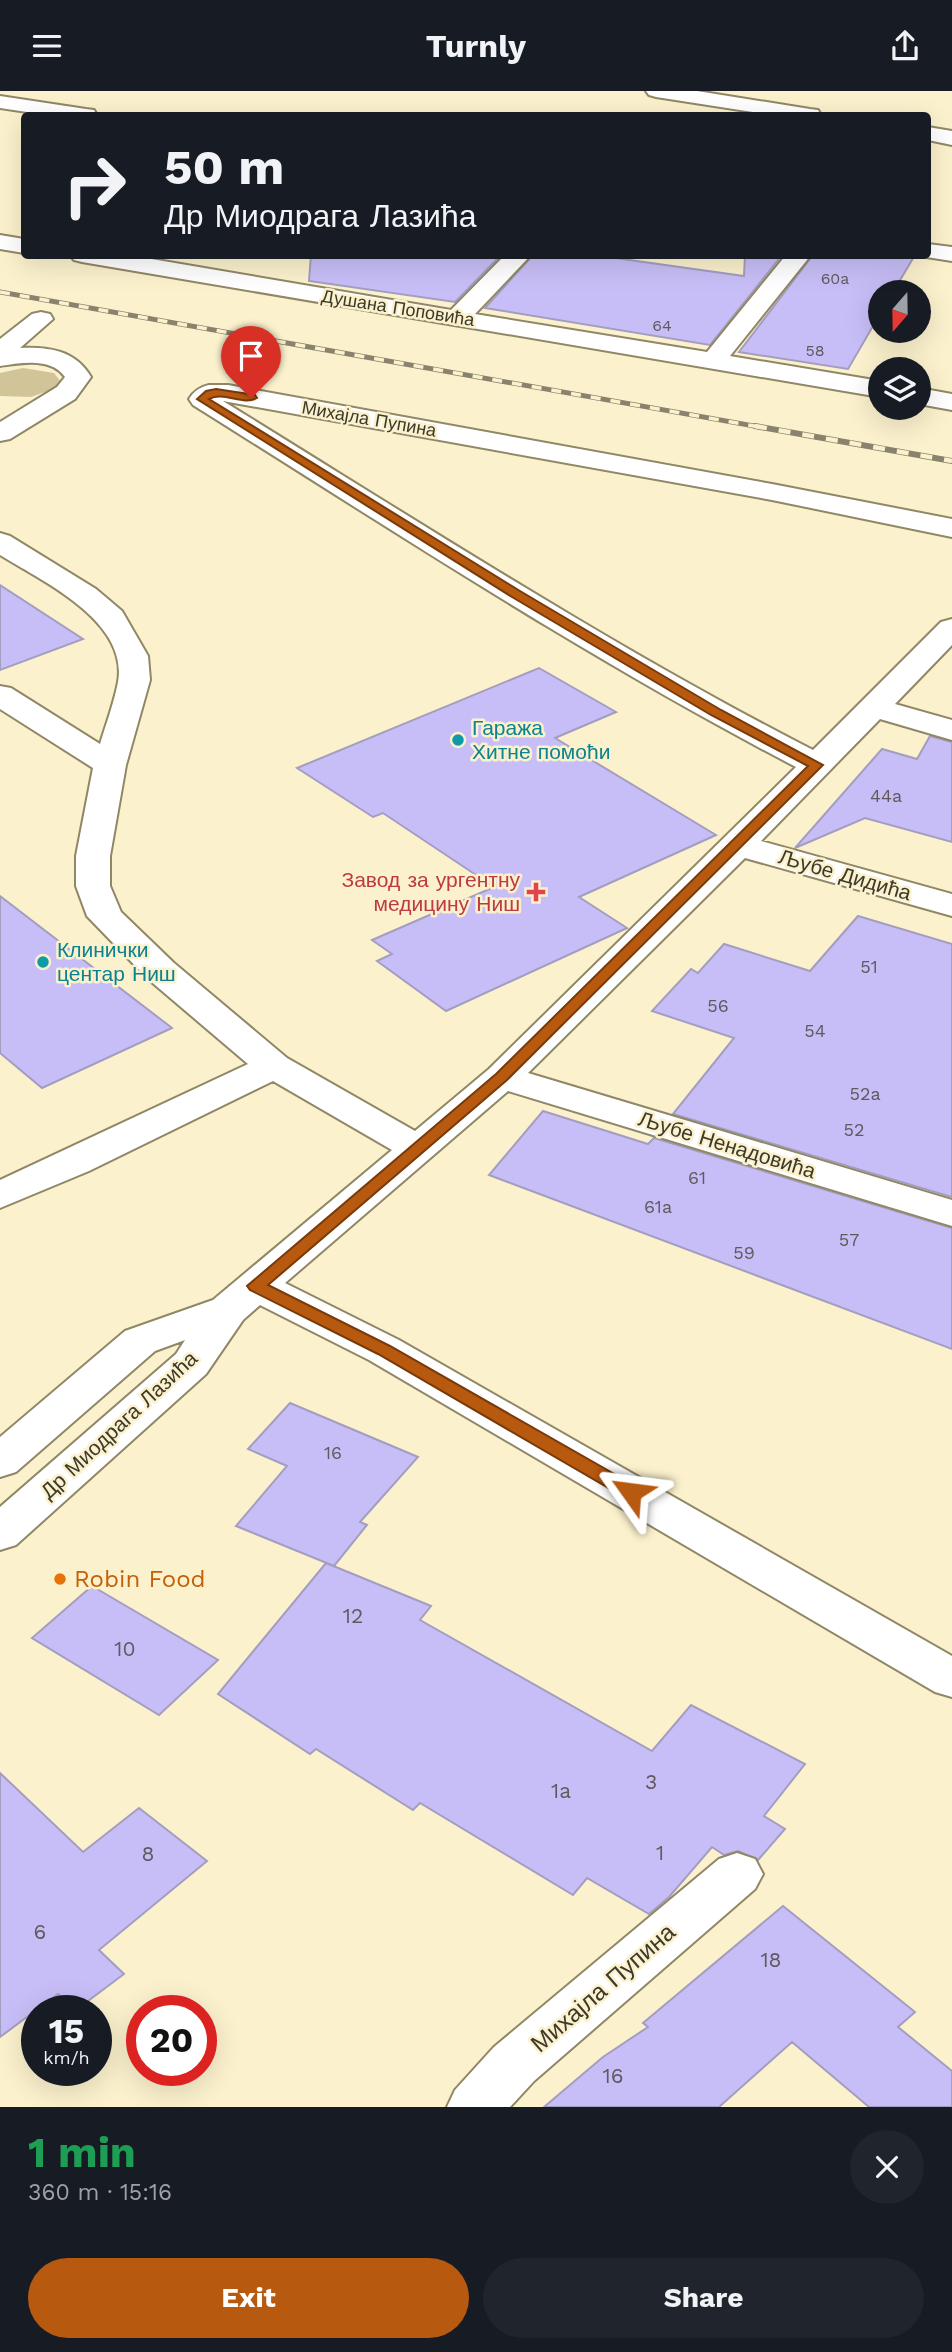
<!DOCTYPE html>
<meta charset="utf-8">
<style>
:root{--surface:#171b24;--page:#20242c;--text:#f1f3f6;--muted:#9ea1a6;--accent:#b85910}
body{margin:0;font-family:"Work Sans",sans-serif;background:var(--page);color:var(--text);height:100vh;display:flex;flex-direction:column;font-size:26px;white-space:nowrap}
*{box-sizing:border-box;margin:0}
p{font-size:23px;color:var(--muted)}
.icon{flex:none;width:38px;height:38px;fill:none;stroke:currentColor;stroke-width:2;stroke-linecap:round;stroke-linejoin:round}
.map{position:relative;height:2016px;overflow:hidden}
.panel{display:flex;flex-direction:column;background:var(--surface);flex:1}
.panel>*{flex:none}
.hud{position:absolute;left:21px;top:21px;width:910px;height:147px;border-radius:7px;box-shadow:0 7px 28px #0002;background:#171b24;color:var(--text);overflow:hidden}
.needle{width:46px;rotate:200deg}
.buttons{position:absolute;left:868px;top:189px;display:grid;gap:14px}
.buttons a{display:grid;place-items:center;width:63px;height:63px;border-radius:50%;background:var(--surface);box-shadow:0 7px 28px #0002;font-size:35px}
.speed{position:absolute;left:21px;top:1904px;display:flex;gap:14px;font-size:35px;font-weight:700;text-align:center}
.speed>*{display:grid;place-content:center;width:91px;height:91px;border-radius:50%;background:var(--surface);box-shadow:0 7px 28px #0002;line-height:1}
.speed small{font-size:18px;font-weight:400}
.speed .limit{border:10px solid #d22;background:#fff;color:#111}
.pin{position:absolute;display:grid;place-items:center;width:60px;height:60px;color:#fff;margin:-72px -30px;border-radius:50% 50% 50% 0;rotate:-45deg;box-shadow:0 0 7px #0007}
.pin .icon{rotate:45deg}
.me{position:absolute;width:77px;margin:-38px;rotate:301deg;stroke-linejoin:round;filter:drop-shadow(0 0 5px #0008)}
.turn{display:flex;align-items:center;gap:24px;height:147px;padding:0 28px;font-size:32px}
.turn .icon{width:91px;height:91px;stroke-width:2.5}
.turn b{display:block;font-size:49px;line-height:60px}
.round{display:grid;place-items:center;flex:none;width:74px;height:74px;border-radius:37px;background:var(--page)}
.head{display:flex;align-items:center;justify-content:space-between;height:119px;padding:0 28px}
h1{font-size:42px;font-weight:700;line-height:52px;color:#1e9e55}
.cta{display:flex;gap:14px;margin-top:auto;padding:14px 28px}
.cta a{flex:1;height:80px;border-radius:42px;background:var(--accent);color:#fff;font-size:28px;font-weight:700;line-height:80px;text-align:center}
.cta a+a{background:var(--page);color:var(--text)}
header{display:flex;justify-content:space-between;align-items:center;height:91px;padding:0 28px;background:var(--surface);font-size:32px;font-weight:700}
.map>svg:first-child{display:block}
.green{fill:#d0c498}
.building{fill:#c8bef7;stroke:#a39ec0;stroke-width:2}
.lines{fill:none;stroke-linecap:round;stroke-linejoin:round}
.minor-casing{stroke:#908766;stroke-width:4}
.minor{fill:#fff;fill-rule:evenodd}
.rail-far1-casing{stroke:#89826c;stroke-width:5}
.rail-casing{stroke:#89826c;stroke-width:6}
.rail-far1{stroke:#fbf1cd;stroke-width:3.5;stroke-dasharray:10;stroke-linecap:butt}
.rail{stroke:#fbf1cd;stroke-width:4.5;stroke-dasharray:12;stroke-linecap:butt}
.route{fill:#b85910;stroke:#783a0a;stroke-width:2}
.culture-dot{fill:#0f9aa8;stroke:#fbf1cd;stroke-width:2.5}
.health-dot{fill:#e0444e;stroke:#fbf1cd;stroke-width:2.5}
.food-dot{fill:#e8710a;stroke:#fbf1cd;stroke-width:2.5}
.labels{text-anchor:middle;stroke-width:5;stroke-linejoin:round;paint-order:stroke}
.far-number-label{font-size:16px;fill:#605a5e}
.far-street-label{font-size:18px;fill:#3d392b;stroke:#fbf1cd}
.number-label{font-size:18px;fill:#605a5e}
.culture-label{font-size:21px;fill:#0d838f;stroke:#fbf1cd;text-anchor:start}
.street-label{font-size:21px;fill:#3d392b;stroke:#fbf1cd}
.health-label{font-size:21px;fill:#be3a42;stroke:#fbf1cd;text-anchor:end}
.near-number-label{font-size:21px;fill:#605a5e}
.near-food-label{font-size:24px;fill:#c56008;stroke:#fbf1cd;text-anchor:start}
.near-street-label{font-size:24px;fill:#3d392b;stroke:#fbf1cd}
</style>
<header><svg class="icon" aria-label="menu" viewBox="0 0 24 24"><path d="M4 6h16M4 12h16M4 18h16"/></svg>Turnly<svg class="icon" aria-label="share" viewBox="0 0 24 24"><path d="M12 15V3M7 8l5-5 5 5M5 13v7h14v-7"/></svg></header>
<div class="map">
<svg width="952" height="2016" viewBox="0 0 952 2016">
<rect width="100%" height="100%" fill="#fbf1cd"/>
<path class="green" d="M 23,277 L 54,282 L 61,291 L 59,296 L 31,306 L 0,305 L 0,282 Z"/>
<path class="building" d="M 311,164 L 501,164 L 455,211 L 309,190 Z
M 533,164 L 594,164 L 744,185 L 745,164 L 782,164 L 710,254 L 485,217 Z
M 813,164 L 915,164 L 893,201 L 880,201 L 880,223 L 848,278 L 739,261 Z
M 0,494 L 83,548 L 0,579 Z
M 539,577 L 616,621 L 555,647 L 716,744 L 579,806 L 627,837 L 446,920 L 377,870 L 392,863 L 372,849 L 494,796 L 383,722 L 373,726 L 297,677 Z
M 930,645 L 952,651 L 952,751 L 865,727 L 795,757 L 882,658 L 917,668 Z
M 0,805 L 172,937 L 42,997 L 0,962 Z
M 858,825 L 952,853 L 952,1106 L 673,1023 L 734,947 L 652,920 L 691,878 L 698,882 L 724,853 L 810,880 Z
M 543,1020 L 648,1053 L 654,1047 L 952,1137 L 952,1258 L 489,1084 Z
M 290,1312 L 418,1366 L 360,1431 L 367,1434 L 334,1475 L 236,1435 L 287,1375 L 248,1358 Z
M 326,1472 L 431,1515 L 420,1529 L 652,1660 L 691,1614 L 805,1673 L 764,1725 L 785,1738 L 758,1769 L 738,1760 L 724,1764 L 712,1756 L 669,1806 L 649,1823 L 587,1787 L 573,1804 L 420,1712 L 413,1719 L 316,1658 L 310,1663 L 218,1603 Z
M 92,1495 L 218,1569 L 159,1624 L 32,1547 Z
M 0,1682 L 83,1761 L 139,1717 L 207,1770 L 99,1859 L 124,1883 L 76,1919 L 58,1903 L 0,1946 Z
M 783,1815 L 915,1921 L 898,1936 L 952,1980 L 952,2016 L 869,2016 L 792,1951 L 719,2016 L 544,2016 L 603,1966 L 648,1936 L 643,1932 Z"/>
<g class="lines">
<g class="minor-casing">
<path id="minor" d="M 646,0 L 697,0 L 810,18 L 818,19 L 821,24 L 772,24 L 656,6 L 649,4 Z
M 0,5 L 86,18 L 94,19 L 97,24 L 47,24 L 0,17 Z
M 928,36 L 952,40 L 952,54 L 928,49 Z
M 0,144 L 24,148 L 24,162 L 0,158 Z
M 928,153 L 952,156 L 952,170 L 920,165 L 928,164 Z
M 70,164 L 128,164 L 451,219 L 505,164 L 531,164 L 475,223 L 707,261 L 786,164 L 811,164 L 730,265 L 880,290 L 880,306 L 82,171 L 74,169 Z
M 41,221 L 50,223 L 53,228 L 20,257 C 49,256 75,259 91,286 L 75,308 L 10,348 L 0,350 L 0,331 L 57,296 L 65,286 C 51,266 21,272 0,275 L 0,248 L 32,223 Z
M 209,294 L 228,294 L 772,393 L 952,428 L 952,446 L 772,409 L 223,310 C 418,430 610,555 813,659 L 941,531 L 952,528 L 952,554 L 895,613 L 952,629 L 952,649 L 880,628 L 761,750 L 952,803 L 952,825 L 745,767 L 528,982 L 952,1109 L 952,1135 L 508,1000 L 285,1192 L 399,1249 L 952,1565 L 952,1606 L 935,1601 L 369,1269 L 260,1214 L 243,1229 L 206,1283 L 16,1454 L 0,1459 L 0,1416 L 176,1263 L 185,1249 L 155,1260 L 16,1381 L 0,1386 L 0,1346 L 125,1240 L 213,1209 L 392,1059 L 273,990 L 89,1080 L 0,1117 L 0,1089 L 248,973 L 148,888 L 87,825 L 76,795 L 76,765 L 93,677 L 0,618 L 0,595 L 11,597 L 100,653 C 106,633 114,612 118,591 C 129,530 42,490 0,464 L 0,442 L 10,445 L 96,498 L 122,520 L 148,565 L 150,589 L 126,674 L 110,765 L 110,795 L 121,821 L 174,872 L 287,967 L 415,1040 L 489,978 L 796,676 C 588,568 391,438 193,314 L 189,308 C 194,300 200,296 209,294 Z
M 919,297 L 952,303 L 952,319 L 919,313 Z
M 737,1762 L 755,1768 L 763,1783 L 755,1798 L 534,1990 L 510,2016 L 447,2016 L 455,1999 L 494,1956 L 719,1768 Z"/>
</g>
<use href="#minor" class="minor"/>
<g class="rail-far1-casing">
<path id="rail-far1" d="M 0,201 L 765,337"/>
</g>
<g class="rail-casing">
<path id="rail" d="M 755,335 L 952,370"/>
</g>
<use href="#rail-far1" class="rail-far1"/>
<use href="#rail" class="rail"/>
</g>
<path class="route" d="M 216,298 L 255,304 L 257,307 C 243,315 224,300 209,308 L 520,500 L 721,619 L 823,674 L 507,989 L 268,1194 L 390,1255 L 637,1396 L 640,1401 L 637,1406 L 624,1406 L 378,1263 L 250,1199 L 247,1195 L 496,983 L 808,675 L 711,624 L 512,506 L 197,308 L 206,300 Z"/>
<g class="culture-dot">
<circle cx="458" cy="649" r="7"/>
<circle cx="43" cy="871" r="7"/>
</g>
<path class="health-dot" d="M532.5 790.5h7v7h7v7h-7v7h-7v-7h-7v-7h7z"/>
<circle class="food-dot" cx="60" cy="1488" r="7"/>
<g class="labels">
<g class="far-number-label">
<text x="835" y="193">60a</text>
<text x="662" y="240">64</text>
<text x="815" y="265">58</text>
</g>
<g class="far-street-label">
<text transform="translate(398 217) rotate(9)" y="6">Душана Поповића</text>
<text transform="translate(369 328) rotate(10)" y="6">Михајла Пупина</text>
</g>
<g class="number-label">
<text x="886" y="711">44a</text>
<text x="869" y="882">51</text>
<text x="718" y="921">56</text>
<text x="815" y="946">54</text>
<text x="865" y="1009">52a</text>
<text x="854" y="1045">52</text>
<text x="697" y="1093">61</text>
<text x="658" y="1122">61a</text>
<text x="849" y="1155">57</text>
<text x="744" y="1168">59</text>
<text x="333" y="1368">16</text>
</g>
<g class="culture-label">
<text x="472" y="644">Гаража<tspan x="472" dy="24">Хитне помоћи</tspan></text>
<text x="57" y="866">Клинички<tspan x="57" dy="24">центар Ниш</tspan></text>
</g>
<g class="street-label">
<text transform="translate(845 784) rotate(16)" y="7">Љубе Дидића</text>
<text transform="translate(727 1054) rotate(17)" y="7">Љубе Ненадовића</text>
<text transform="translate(119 1334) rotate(-43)" y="7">Др Миодрага Лазића</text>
</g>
<g class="health-label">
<text x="520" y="796">Завод за ургентну<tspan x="520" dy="24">медицину Ниш</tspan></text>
</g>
<g class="near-number-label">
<text x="353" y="1532">12</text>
<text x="125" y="1565">10</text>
<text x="651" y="1698">3</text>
<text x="561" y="1707">1a</text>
<text x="660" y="1769">1</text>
<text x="148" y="1770">8</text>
<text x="40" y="1848">6</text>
<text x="771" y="1876">18</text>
<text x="613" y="1992">16</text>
</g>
<g class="near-food-label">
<text x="74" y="1496">Robin Food</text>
</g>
<g class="near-street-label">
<text transform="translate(603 1897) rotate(-41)" y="8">Михајла Пупина</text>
</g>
</g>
</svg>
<div class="buttons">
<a><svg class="needle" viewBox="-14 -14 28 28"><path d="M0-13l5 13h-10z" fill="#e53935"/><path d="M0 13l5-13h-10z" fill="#9ea1a6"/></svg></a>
<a><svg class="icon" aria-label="layers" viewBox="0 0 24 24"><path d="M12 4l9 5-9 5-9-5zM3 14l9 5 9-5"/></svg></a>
</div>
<div class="speed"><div>15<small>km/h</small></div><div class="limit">20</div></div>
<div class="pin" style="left:251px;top:307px;background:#d93025"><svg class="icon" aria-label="arrive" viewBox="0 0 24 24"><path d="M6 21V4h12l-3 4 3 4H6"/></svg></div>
<svg class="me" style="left:631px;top:1401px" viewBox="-20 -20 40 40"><path d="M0-17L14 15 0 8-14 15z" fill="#b85910" stroke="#fff" stroke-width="4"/></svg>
<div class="hud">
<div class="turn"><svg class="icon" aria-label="right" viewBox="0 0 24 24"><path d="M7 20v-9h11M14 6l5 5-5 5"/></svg><div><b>50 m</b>Др Миодрага Лазића</div></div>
</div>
</div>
<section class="panel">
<div class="head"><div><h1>1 min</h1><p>360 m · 15:16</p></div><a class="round"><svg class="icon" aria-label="close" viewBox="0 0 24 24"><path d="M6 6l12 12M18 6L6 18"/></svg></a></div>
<div class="cta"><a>Exit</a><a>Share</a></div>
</section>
